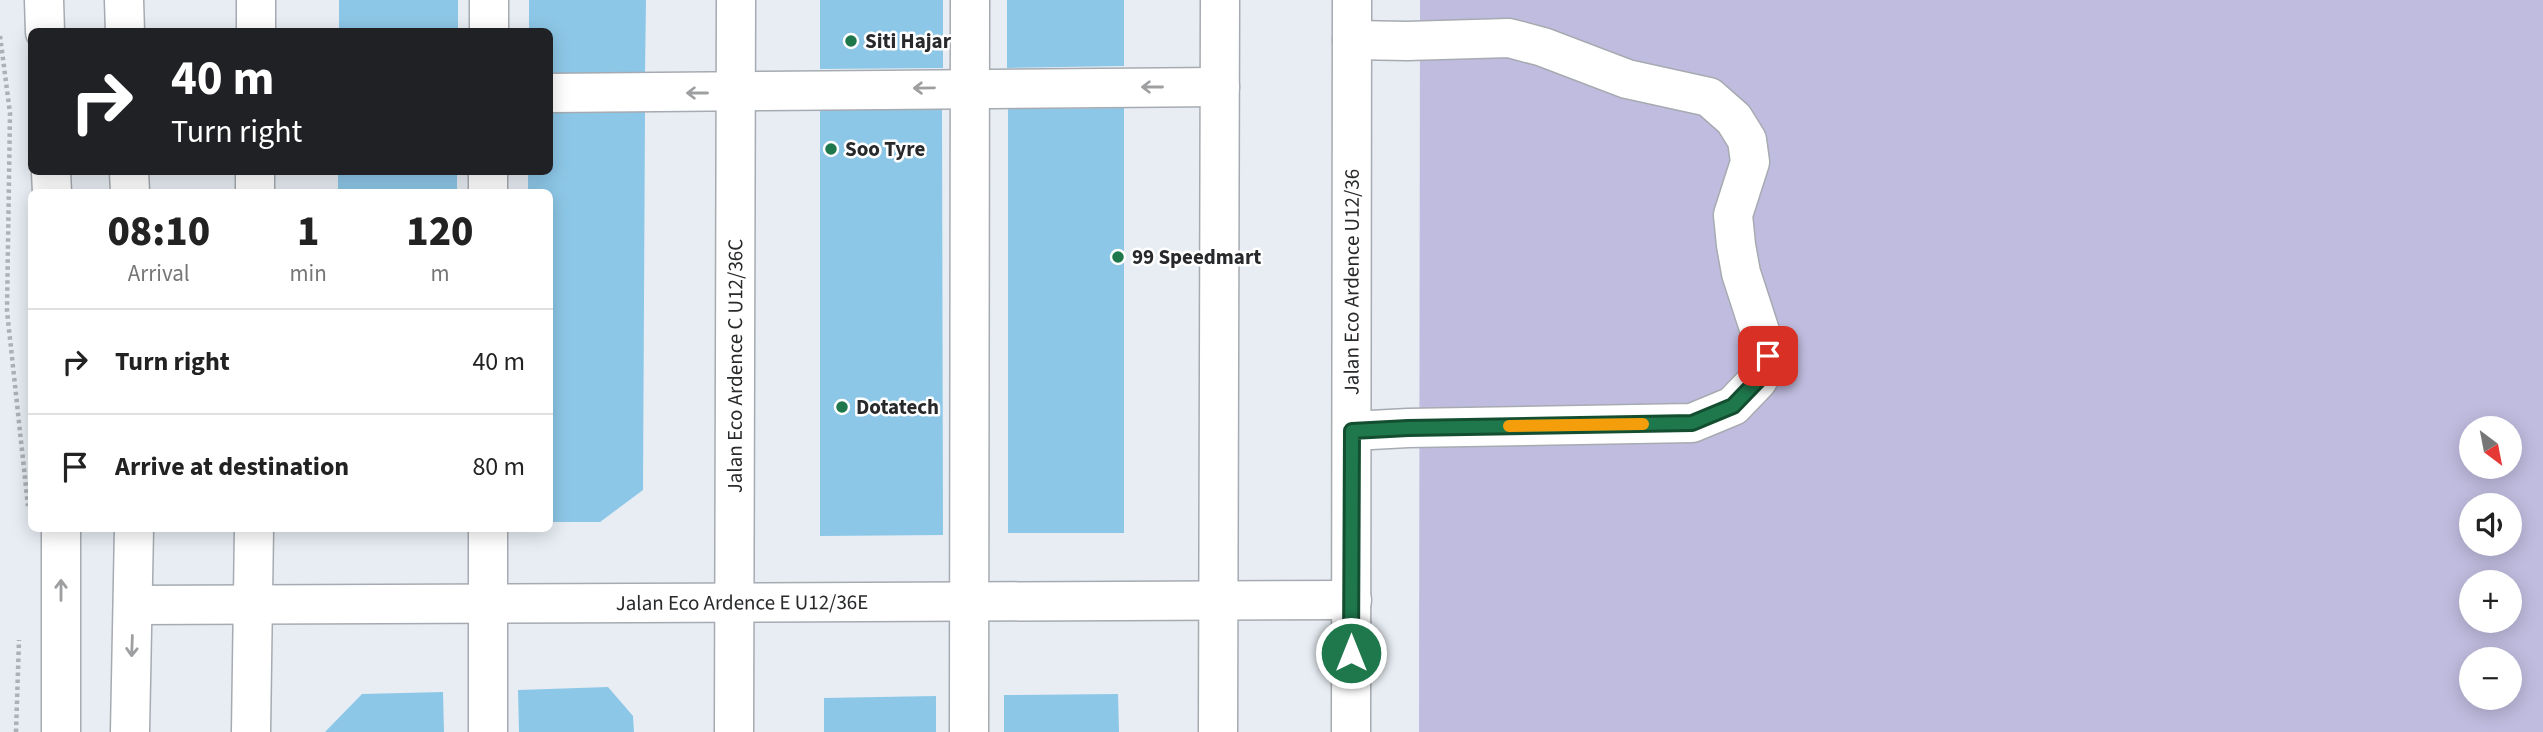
<!DOCTYPE html>
<meta charset="utf-8">
<style>
:root{--surface:#fff;--page:#f6f6f6;--text:#222;--muted:#767676;--line:#e0e0e0}
body{margin:0;font-family:"Source Sans 3",sans-serif;background:var(--page);color:var(--text);height:100vh;display:flex;flex-direction:column;font-size:26px;white-space:nowrap}
*{box-sizing:border-box;margin:0}
p{font-size:23px;color:var(--muted)}
.icon{flex:none;width:38px;height:38px;fill:none;stroke:currentColor;stroke-width:2;stroke-linecap:round;stroke-linejoin:round}
.map{position:relative;flex:1;overflow:hidden}
.sheet{position:absolute;left:28px;top:189px;width:525px;height:343px;display:flex;flex-direction:column;background:var(--surface);border-radius:10px;box-shadow:0 4px 18px #0003}
.sheet>*{flex:none}
.hud{position:absolute;left:28px;top:28px;width:525px;height:147px;border-radius:10px;box-shadow:0 4px 18px #0003;background:#202124;color:#fff;overflow:hidden}
.needle{width:46px;rotate:148deg}
.controls{position:absolute;left:2459px;top:416px;display:grid;gap:14px}
.controls a{display:grid;place-items:center;width:63px;height:63px;border-radius:50%;background:var(--surface);box-shadow:0 4px 18px #0003;font-size:35px}
.pin{position:absolute;display:grid;place-items:center;width:60px;height:60px;color:#fff;margin:-30px;border-radius:14px;box-shadow:0 4px 10px #0006}
.me{position:absolute;width:77px;margin:-38px;rotate:0deg;stroke-linejoin:round;filter:drop-shadow(0 0 5px #0008)}
.turn{display:flex;align-items:center;gap:24px;height:147px;padding:0 28px;font-size:32px}
.turn .icon{width:91px;height:91px;stroke-width:2.5}
.turn b{display:block;font-size:49px;line-height:60px}
.eta{display:flex;justify-content:space-evenly;align-items:center;height:119px;text-align:center}
.eta b{font-size:42px;font-weight:800;line-height:49px}
ul{padding:0;list-style:none}
li{display:flex;align-items:center;gap:21px;height:105px;padding:0 28px;border-top:2px solid var(--line)}
li div{flex:1}
li b{display:block;font-size:26px}
li em{font-style:normal}
.map>svg:first-child{display:block}
.green{fill:#c0bcdf;fill-rule:evenodd}
.building{fill:#8dc7e7}
.lines{fill:none;stroke-linecap:round;stroke-linejoin:round}
.minor-casing{stroke:#a6abb1;stroke-width:41}
.path{stroke:#acb1b5;stroke-width:4.5;stroke-dasharray:3.5 3.5;stroke-linecap:butt}
.minor{stroke:#fff;stroke-width:38}
.oneway{stroke:#9e9fa0}
.route-casing{stroke:#144e31;stroke-width:18}
.route{stroke:#1e784c;stroke-width:12}
.slow{stroke:#f59e0b;stroke-width:12}
.poi-dot{fill:#1e784c;stroke:#fff;stroke-width:2.5}
.labels{text-anchor:middle;stroke-width:5;stroke-linejoin:round;paint-order:stroke}
.poi-label{font-size:21px;font-weight:bold;fill:#27292b;stroke:#fff;text-anchor:start}
.street-label{font-size:21px;fill:#27292b;stroke:#fff}
</style>
<div class="map">
<svg width="2543" height="732" viewBox="0 0 2543 732">
<rect width="100%" height="100%" fill="#e7edf3"/>
<path class="green" d="M 1420,0 L 2543,0 L 2543,732 L 1419,732 ZM 2471,429 L 2510,429 L 2510,467 L 2471,467 ZM 2471,506 L 2510,506 L 2510,544 L 2471,544 ZM 2471,583 L 2510,583 L 2510,621 L 2471,621 ZM 2471,660 L 2510,660 L 2510,698 L 2471,698 Z"/>
<path class="building" d="M 339,0 L 458,0 L 458,32 L 339,32 Z
M 529,0 L 646,0 L 645,73 L 550,73 L 550,32 L 529,32 Z
M 820,0 L 943,0 L 943,68 L 820,69 Z
M 1007,0 L 1124,0 L 1124,66 L 1007,68 Z
M 1124,108 L 1124,533 L 1008,533 L 1008,109 Z
M 942,109 L 943,535 L 820,536 L 820,110 Z
M 550,111 L 645,111 L 643,490 L 600,522 L 550,522 L 550,192 L 528,192 L 528,172 L 550,172 Z
M 338,172 L 457,172 L 457,192 L 338,192 Z
M 608,687 L 633,716 L 634,732 L 519,732 L 518,690 Z
M 443,692 L 444,732 L 325,732 L 362,694 Z
M 1118,694 L 1119,732 L 1004,732 L 1004,695 Z
M 936,696 L 936,732 L 824,732 L 824,698 Z"/>
<g class="lines">
<g class="minor-casing">
<g id="minor">
<path d="M 44,0 L 45,32"/>
<path d="M 124,0 L 125,32"/>
<path d="M 256,32 L 256,0"/>
<path d="M 489,32 L 489,0"/>
<path d="M 550,93 C 773,93 997,87 1220,87"/>
<path d="M 51,172 L 52,192"/>
<path d="M 129,172 L 130,192"/>
<path d="M 255,192 L 255,172"/>
<path d="M 488,192 L 488,172"/>
<path d="M 1352,431 L 1408,428 L 1692,423 L 1733,406 L 1758,380 L 1768,356 L 1741,273 L 1736,245 L 1733,215 L 1750,162 L 1747,140 L 1734,119 L 1709,97 L 1627,79 L 1543,47 L 1509,38 L 1407,41 L 1352,40"/>
<path id="s1" d="M 133,605 L 1352,600"/>
<path d="M 61,732 L 61,528"/>
<path d="M 130,732 L 134,528"/>
<path d="M 251,732 L 254,528"/>
<path d="M 488,732 L 488,528"/>
<path id="s2" d="M 734,732 L 736,0"/>
<path d="M 969,732 L 970,0"/>
<path d="M 1218,732 L 1220,0"/>
<path id="s3" d="M 1351,732 L 1352,0"/>
</g>
</g>
<path class="path" d="M 0,36 L 10,113 L 7,311 L 28,506
M 16,732 L 19,640"/>
<use href="#minor" class="minor"/>
</g>
<defs><path id="oneway-shaft" d="M-6 0H5M1.5-3L5.5 0L1.5 3" fill="none" stroke-width="1.6" stroke-linecap="round" stroke-linejoin="round" transform="scale(1.75)"/></defs>
<g class="oneway">
<use href="#oneway-shaft" transform="translate(1152 87) rotate(180)"/>
<use href="#oneway-shaft" transform="translate(924 88) rotate(179)"/>
<use href="#oneway-shaft" transform="translate(697 93) rotate(-180)"/>
<use href="#oneway-shaft" transform="translate(61 590) rotate(-90)"/>
<use href="#oneway-shaft" transform="translate(132 646) rotate(92)"/>
</g>
<g class="lines">
<g class="route-casing">
<path id="route" d="M 1351,653 L 1352,431 L 1408,428 L 1692,423 L 1733,406 L 1758,380 L 1768,356"/>
</g>
<use href="#route" class="route"/>
<path class="slow" d="M 1509,426 L 1643,424"/>
</g>
<g class="poi-dot">
<circle cx="851" cy="41" r="7"/>
<circle cx="831" cy="149" r="7"/>
<circle cx="1118" cy="257" r="7"/>
<circle cx="842" cy="407" r="7"/>
</g>
<g class="labels">
<g class="poi-label">
<text x="865" y="48">Siti Hajar</text>
<text x="845" y="156">Soo Tyre</text>
<text x="1132" y="264">99 Speedmart</text>
<text x="856" y="414">Dotatech</text>
</g>
<g class="street-label">
<text dy="7" stroke="none"><textPath href="#s3" startOffset="450">Jalan Eco Ardence U12/36</textPath></text>
<text dy="7" stroke="none"><textPath href="#s2" startOffset="366">Jalan Eco Ardence C U12/36C</textPath></text>
<text dy="7" stroke="none"><textPath href="#s1" startOffset="609">Jalan Eco Ardence E U12/36E</textPath></text>
</g>
</g>
</svg>
<div class="controls">
<a><svg class="needle" viewBox="-14 -14 28 28"><path d="M0-13l5 13h-10z" fill="#e53935"/><path d="M0 13l5-13h-10z" fill="#767676"/></svg></a>
<a><svg class="icon" aria-label="sound" viewBox="0 0 24 24"><path d="M4 9h4l5-4v14l-5-4H4zM17 9q2 3 0 6"/></svg></a>
<a>+</a>
<a>−</a>
</div>
<div class="pin" style="left:1768px;top:356px;background:#d93025"><svg class="icon" aria-label="arrive" viewBox="0 0 24 24"><path d="M6 21V4h12l-3 4 3 4H6"/></svg></div>
<svg class="me" style="left:1351px;top:653px" viewBox="-20 -20 40 40"><circle r="17" fill="#1e784c" stroke="#fff" stroke-width="3"/><path d="M0-11L8 9 0 5-8 9z" fill="#fff"/></svg>
<div class="hud">
<div class="turn"><svg class="icon" aria-label="right" viewBox="0 0 24 24"><path d="M7 20v-9h11M14 6l5 5-5 5"/></svg><div><b>40 m</b>Turn right</div></div>
</div>
<section class="sheet">
<div class="eta">
<div><b>08:10</b><p>Arrival</p></div>
<div><b>1</b><p>min</p></div>
<div><b>120</b><p>m</p></div>
</div>
<ul>
<li><svg class="icon" aria-label="right" viewBox="0 0 24 24"><path d="M7 20v-9h11M14 6l5 5-5 5"/></svg><div><b>Turn right</b></div><em>40 m</em></li>
<li><svg class="icon" aria-label="arrive" viewBox="0 0 24 24"><path d="M6 21V4h12l-3 4 3 4H6"/></svg><div><b>Arrive at destination</b></div><em>80 m</em></li>
</ul>
</section>
</div>
